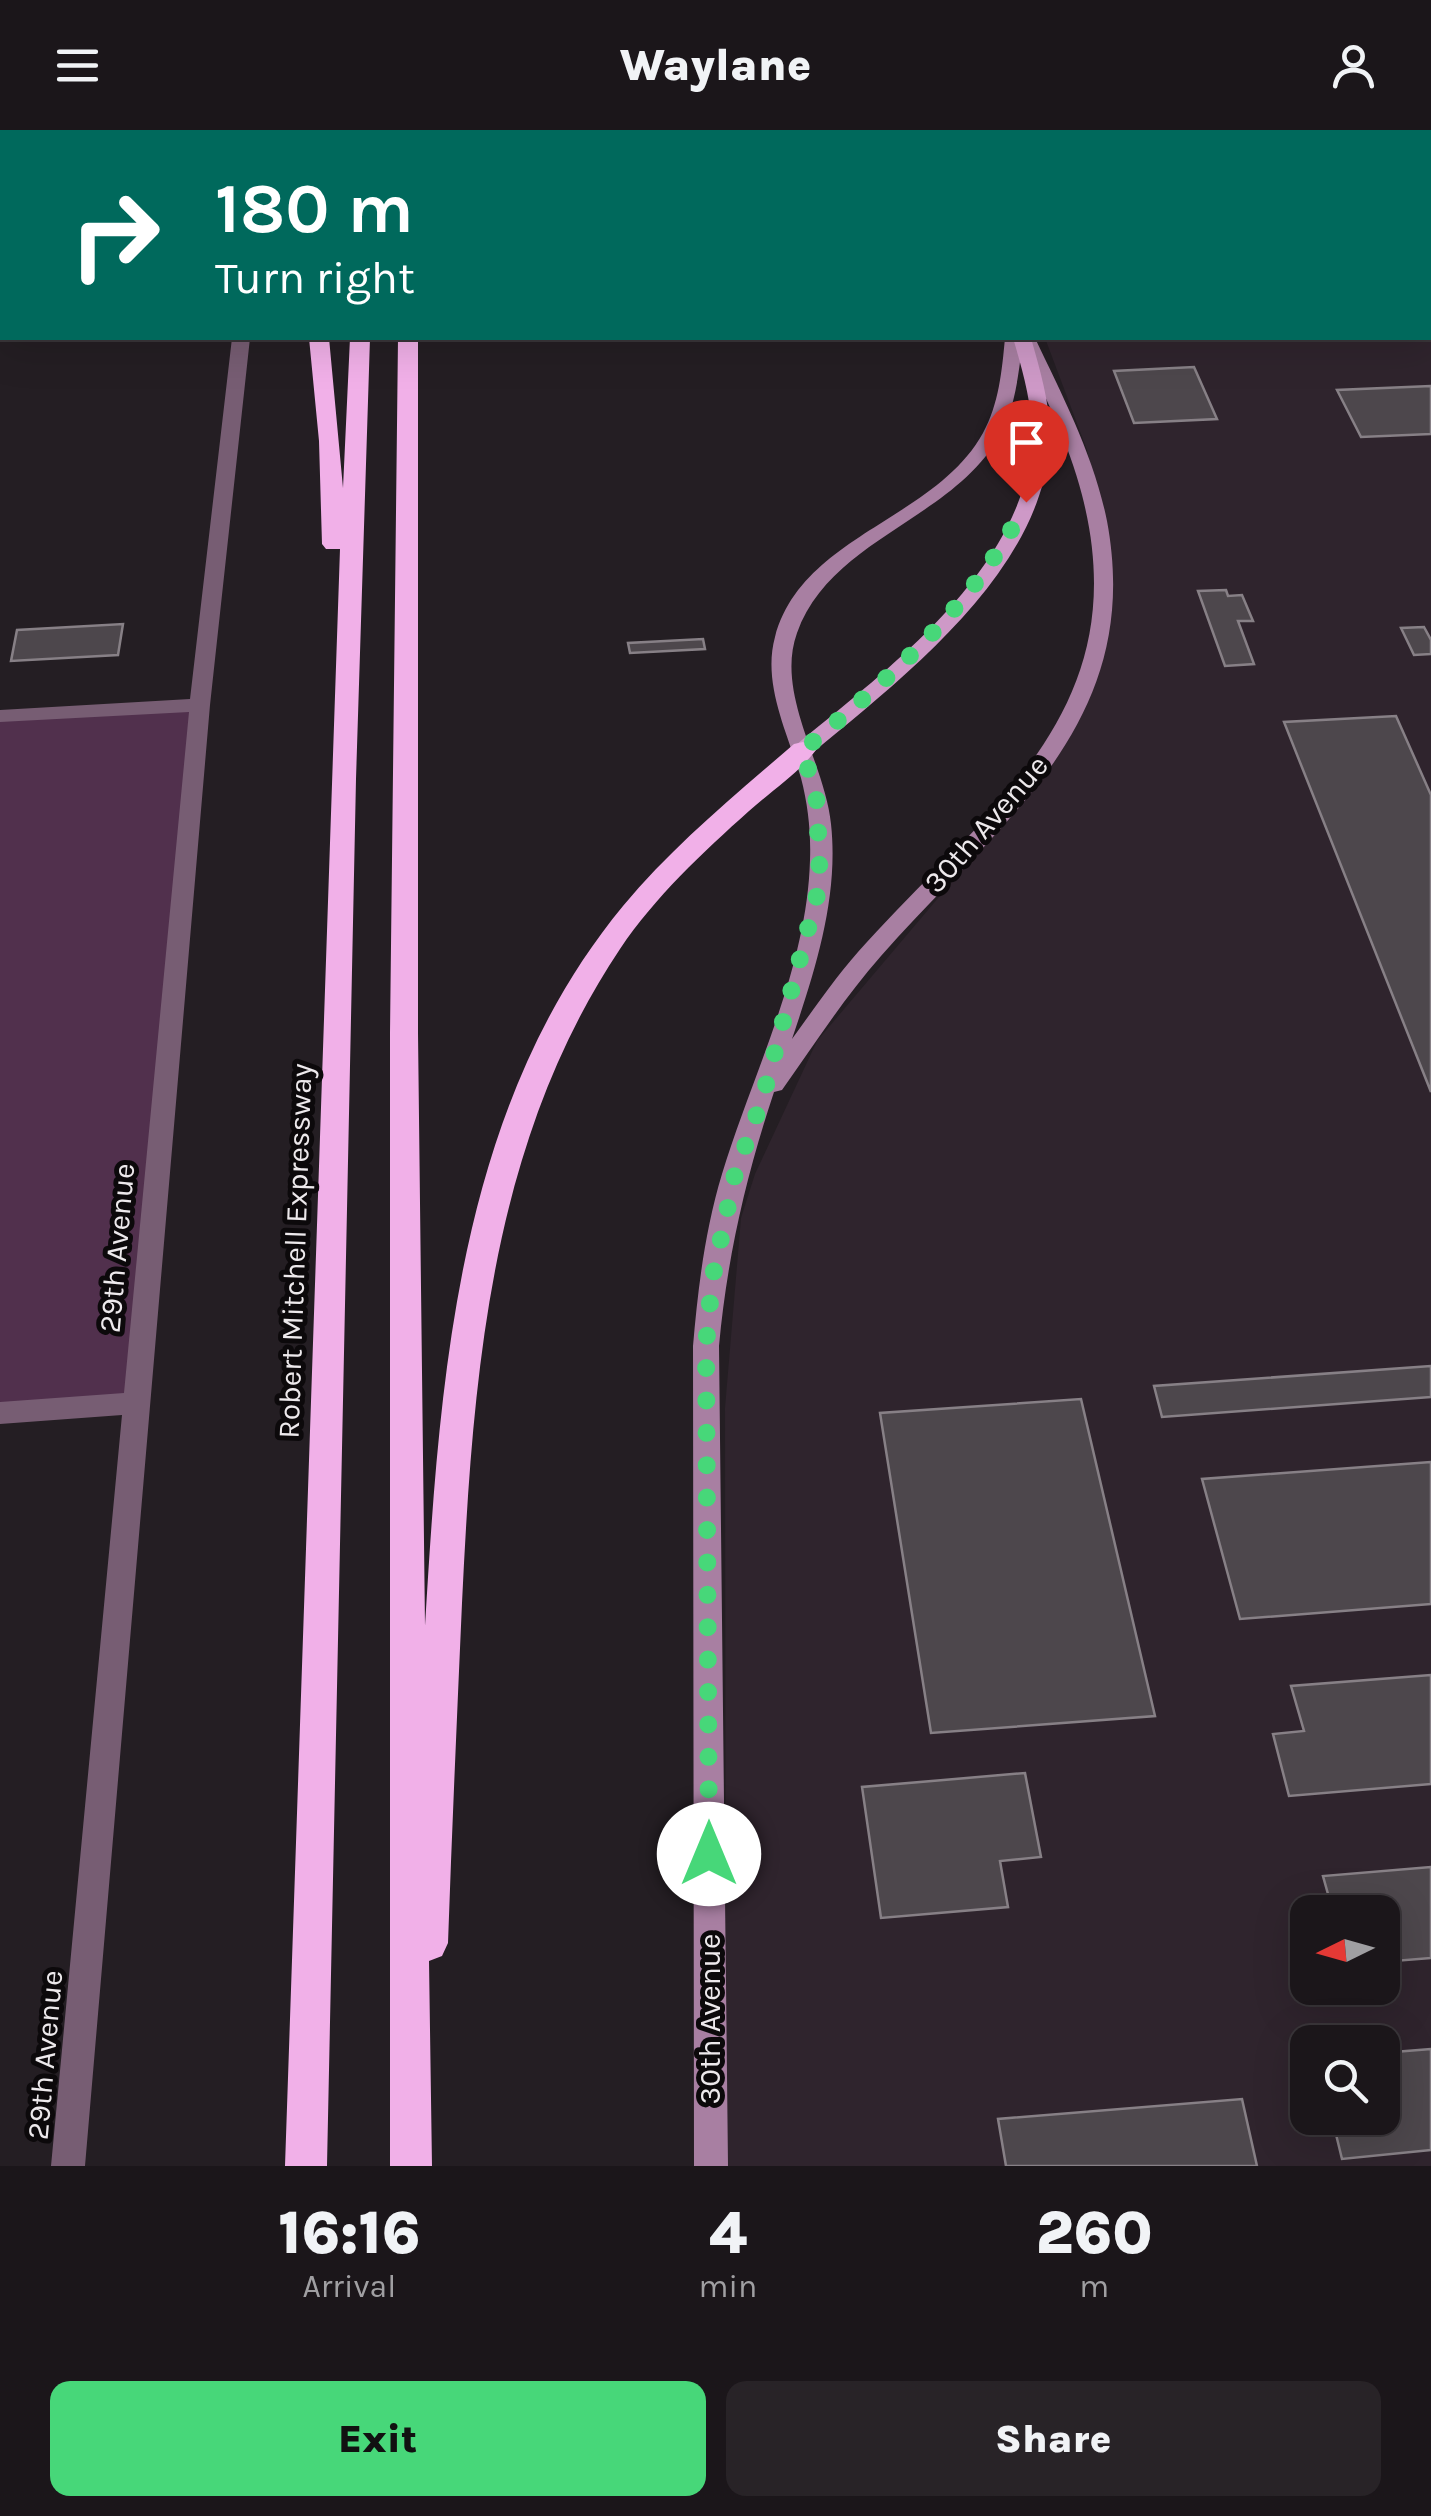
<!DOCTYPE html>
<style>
:root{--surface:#1b161a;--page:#282327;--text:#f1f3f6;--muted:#a09fa2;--line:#393539;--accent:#47d779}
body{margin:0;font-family:Karla,sans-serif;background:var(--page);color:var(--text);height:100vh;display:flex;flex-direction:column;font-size:38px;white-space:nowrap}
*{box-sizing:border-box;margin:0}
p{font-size:32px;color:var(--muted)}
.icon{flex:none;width:55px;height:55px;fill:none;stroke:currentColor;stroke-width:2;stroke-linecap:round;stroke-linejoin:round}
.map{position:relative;height:2036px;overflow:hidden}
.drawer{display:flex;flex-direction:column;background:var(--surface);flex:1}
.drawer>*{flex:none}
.top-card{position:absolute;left:0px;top:0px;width:1432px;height:210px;box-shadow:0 10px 40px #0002,0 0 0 2px var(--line);background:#00695c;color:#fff;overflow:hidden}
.needle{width:65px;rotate:265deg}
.buttons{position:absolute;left:1290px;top:1765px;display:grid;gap:20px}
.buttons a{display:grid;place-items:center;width:110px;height:110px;border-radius:20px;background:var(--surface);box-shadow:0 10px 40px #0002,0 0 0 2px var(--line);font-size:50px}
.pin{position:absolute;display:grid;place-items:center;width:85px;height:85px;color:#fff;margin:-102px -42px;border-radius:50% 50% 50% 0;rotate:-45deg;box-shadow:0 0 10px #0007}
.pin .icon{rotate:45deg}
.me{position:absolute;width:110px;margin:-55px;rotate:0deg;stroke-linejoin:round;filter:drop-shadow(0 0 8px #0008)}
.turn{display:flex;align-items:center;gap:35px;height:210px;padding:0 50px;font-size:45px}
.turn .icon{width:130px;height:130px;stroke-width:2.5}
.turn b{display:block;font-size:70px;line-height:85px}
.eta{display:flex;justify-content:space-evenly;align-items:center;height:170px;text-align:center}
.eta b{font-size:60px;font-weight:800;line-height:70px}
.cta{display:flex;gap:20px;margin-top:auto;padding:20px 50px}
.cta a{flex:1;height:115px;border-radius:20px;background:var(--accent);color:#111;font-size:40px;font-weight:800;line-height:115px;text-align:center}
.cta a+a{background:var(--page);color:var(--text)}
header{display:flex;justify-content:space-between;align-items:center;height:130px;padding:0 50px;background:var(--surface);font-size:45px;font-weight:800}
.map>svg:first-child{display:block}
.built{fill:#2f242d;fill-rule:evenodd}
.green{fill:#51304d}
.building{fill:#4d474c;stroke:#878086;stroke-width:2.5}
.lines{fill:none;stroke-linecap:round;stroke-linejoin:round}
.street{fill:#775d73;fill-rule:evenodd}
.secondary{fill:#a87fa2;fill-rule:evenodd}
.primary{fill:#ce99c7;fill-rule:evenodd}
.highway{fill:#f1b0e8;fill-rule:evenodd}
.route{stroke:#47d779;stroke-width:18;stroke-dasharray:0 32.4}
.labels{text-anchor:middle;stroke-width:10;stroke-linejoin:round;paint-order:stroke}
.street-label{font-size:30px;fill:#ede9ec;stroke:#0c090b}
</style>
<header><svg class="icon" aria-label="menu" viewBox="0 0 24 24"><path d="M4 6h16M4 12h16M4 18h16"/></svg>Waylane<svg class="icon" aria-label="person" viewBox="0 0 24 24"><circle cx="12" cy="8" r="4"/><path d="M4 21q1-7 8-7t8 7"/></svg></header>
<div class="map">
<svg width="1431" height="2036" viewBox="0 0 1431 2036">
<rect width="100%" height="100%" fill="#241e23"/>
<path class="built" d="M 969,0 L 1431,0 L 1431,2036 L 726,2036 L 725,1278 L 741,1088 L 755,1044 L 817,911 L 1028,662 L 1094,546 L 1094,354 L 1087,320 L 1045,208 L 1430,208 L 1430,2 ZM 1308,1782 L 1382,1782 L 1382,1858 L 1308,1858 ZM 1308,1912 L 1382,1912 L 1382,1988 L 1308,1988 Z"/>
<path class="green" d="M 200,575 L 136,1273 L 0,1283 L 0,591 Z"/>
<path class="building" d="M 581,0 L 807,0 L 807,2 L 582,2 Z
M 1194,237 L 1217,289 L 1134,293 L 1114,241 Z
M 1431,256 L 1431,304 L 1361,307 L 1337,260 Z
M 1226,460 L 1228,466 L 1242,465 L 1253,491 L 1238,491 L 1254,534 L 1225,536 L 1198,461 Z
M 123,494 L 118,525 L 11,531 L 17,500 Z
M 1424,497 L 1431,510 L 1431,524 L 1414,525 L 1401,498 Z
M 703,509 L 705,519 L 630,523 L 628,513 Z
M 1396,586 L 1431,665 L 1431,962 L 1284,592 Z
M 1431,1236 L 1431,1267 L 1162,1287 L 1154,1256 Z
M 1081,1269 L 1155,1586 L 931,1603 L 880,1283 Z
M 1431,1332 L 1431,1474 L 1240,1489 L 1202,1349 Z
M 1431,1545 L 1431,1654 L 1289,1666 L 1273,1604 L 1304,1601 L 1291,1556 Z
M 1025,1643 L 1041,1727 L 1000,1731 L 1008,1777 L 881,1788 L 862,1657 Z
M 1431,1737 L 1431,1828 L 1382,1832 L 1382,1782 L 1333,1782 L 1323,1746 Z
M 1431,1919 L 1431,2020 L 1342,2029 L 1332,1988 L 1382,1988 L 1382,1923 Z
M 1242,1969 L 1257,2036 L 1006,2036 L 998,1989 Z"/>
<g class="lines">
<path class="street" d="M 1349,0 L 1365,0 L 1366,2 L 1351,2 Z
M 1430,46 L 1431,46 L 1431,56 L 1430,56 Z
M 1430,118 L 1431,118 L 1431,130 L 1430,130 Z
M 0,153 L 2,153 L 2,163 L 0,163 Z
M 232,208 L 250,208 L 210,575 L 85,2036 L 51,2036 L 122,1285 L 0,1294 L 0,1272 L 124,1263 L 189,582 L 0,592 L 0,580 L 190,569 Z"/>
<path class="secondary" d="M 1005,208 L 1035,208 C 1063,267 1094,326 1107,391 C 1145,594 999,692 881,826 C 844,868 814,915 782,960 L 774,962 C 746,1046 727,1128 719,1216 L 728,2036 L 694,2036 L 693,1216 C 698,1158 705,1100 722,1044 C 753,942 807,839 810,730 C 811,702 808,675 801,648 C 788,604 762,554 775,507 C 802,405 935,390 983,303 C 999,274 1002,240 1005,208 ZM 1022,217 C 1044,265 1069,313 1082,365 C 1137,577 992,675 867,812 C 839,842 816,876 792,909 C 815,841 839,767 831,694 C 825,633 775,564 797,503 C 831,408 953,390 1000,305 C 1015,278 1018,247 1022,217 Z"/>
<path class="primary" d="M 941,0 L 957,0 L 958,2 L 943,2 Z
M 1013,208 L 1031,208 C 1041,244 1053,282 1049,320 C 1037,446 900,550 810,625 L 796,625 L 792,620 L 796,615 C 884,542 1017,445 1031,321 C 1035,283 1024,245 1013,208 Z"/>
<path class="highway" d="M 275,0 L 293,0 L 294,2 L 276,2 Z
M 363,0 L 381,0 L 381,2 L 363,2 Z
M 309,208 L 329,208 L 343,358 L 350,208 L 370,208 L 356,649 L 327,2036 L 285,2036 L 340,419 L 326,419 L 322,414 L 319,311 Z
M 398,208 L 418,208 L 418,903 L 425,1496 C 440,1248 457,977 623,776 C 673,716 735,665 794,614 L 803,612 L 816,620 C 799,643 770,662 749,681 C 702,723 655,767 620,819 C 490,1013 473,1246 462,1473 C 457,1586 452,1699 448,1813 L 442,1826 L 429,1831 L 432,2036 L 390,2036 L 390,903 Z"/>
</g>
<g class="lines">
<path class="route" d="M 709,1724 L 706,1216 L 712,1150 L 735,1044 L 762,970 L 820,754 L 817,672 L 803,620 C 890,547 975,476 1026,372"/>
</g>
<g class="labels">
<g class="street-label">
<text transform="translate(986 694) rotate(-49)" y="10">30th Avenue</text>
<text transform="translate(117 1118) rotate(-85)" y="10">29th Avenue</text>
<text transform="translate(295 1121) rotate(-88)" y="10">Robert Mitchell Expressway</text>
<text transform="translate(710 1889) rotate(-90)" y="10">30th Avenue</text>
<text transform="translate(45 1925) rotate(-85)" y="10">29th Avenue</text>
</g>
</g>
</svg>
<div class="buttons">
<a><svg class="needle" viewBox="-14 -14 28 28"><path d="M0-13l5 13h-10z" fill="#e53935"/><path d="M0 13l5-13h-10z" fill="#a09fa2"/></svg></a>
<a><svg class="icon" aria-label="search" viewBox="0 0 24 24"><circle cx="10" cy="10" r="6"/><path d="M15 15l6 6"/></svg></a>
</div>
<div class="pin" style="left:1026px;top:372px;background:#d93025"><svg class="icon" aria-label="arrive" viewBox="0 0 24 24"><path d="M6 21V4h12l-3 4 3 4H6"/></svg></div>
<svg class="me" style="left:709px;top:1724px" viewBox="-20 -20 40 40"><circle r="19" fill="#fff"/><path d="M0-13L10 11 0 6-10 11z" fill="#47d779"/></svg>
<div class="top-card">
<div class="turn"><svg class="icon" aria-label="right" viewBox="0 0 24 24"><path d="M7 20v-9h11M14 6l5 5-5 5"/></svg><div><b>180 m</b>Turn right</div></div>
</div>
</div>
<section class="drawer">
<div class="eta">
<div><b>16:16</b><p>Arrival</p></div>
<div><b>4</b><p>min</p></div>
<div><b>260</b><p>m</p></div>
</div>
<div class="cta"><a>Exit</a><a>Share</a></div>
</section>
